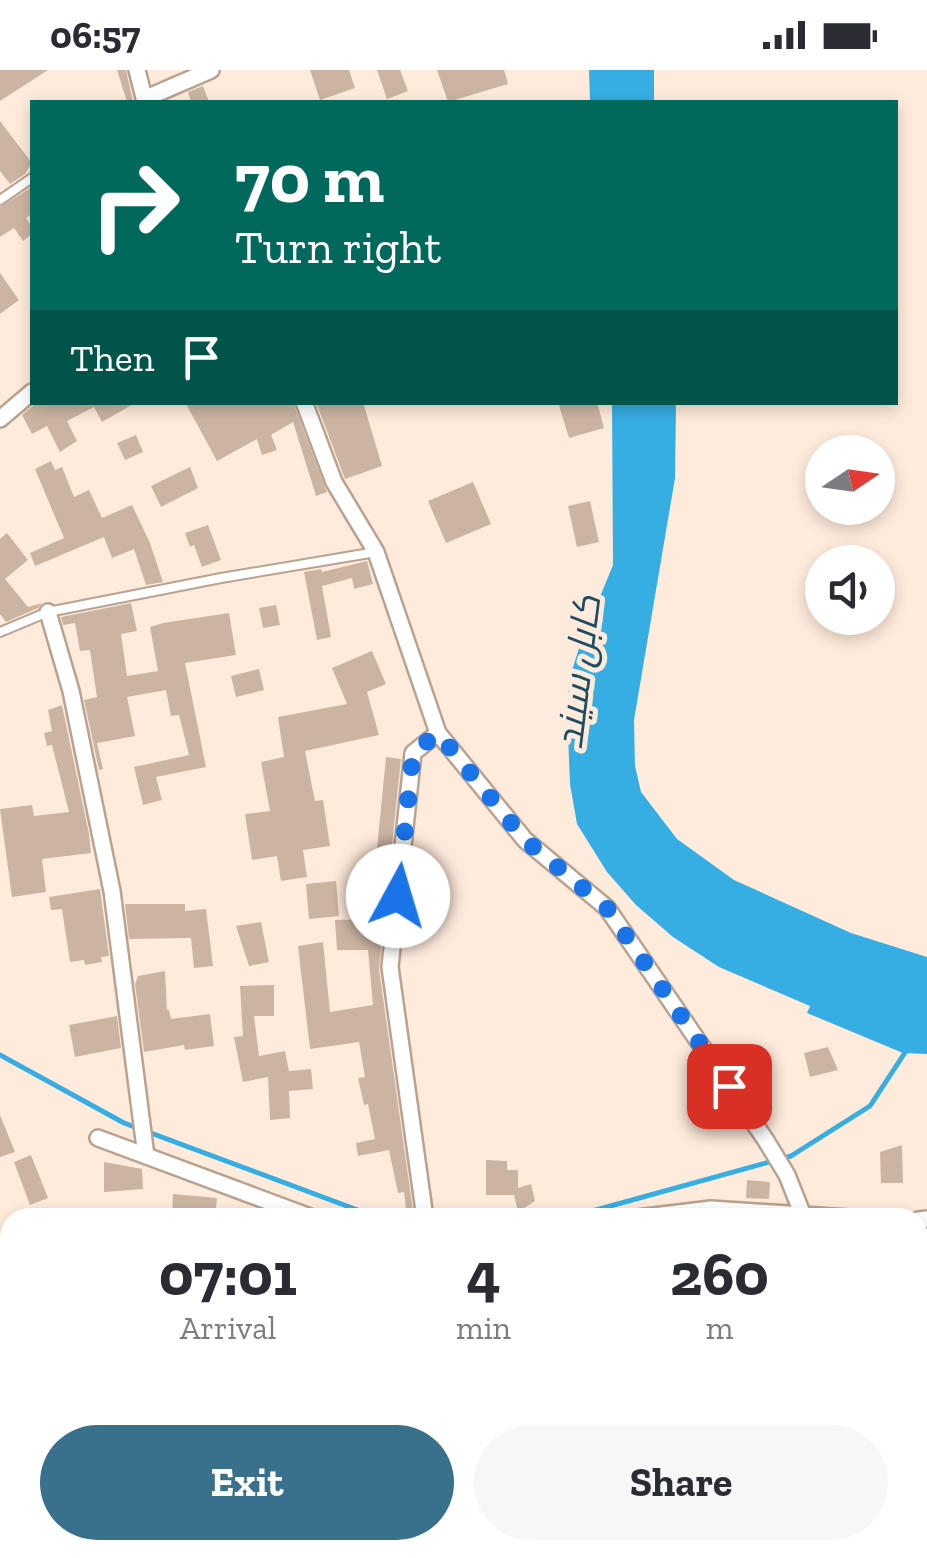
<!DOCTYPE html>
<meta charset="utf-8">
<style>
:root{--surface:#fff;--page:#f7f7f7;--text:#2b2b33;--muted:#7c7c81;--accent:#39708b}
body{margin:0;font-family:"Zilla Slab",Cairo,serif;background:var(--page);color:var(--text);height:100vh;display:flex;flex-direction:column;font-size:38px;white-space:nowrap}
*{box-sizing:border-box;margin:0}
p{font-size:32px;color:var(--muted)}
.icon{flex:none;width:55px;height:55px;fill:none;stroke:currentColor;stroke-width:2;stroke-linecap:round;stroke-linejoin:round}
.map{position:relative;flex:1;overflow:hidden}
.side{position:absolute;left:0px;top:1138px;width:928px;height:352px;display:flex;flex-direction:column;background:var(--surface);border-radius:30px 30px 0 0;box-shadow:0 5px 15px #0003}
.side>*{flex:none}
.hud{position:absolute;left:30px;top:30px;width:868px;height:305px;border-radius:0px;box-shadow:0 5px 15px #0003;background:#00695c;color:#fff;overflow:hidden}
.needle{width:65px;rotate:77deg}
.buttons{position:absolute;left:805px;top:365px;display:grid;gap:20px}
.buttons a{display:grid;place-items:center;width:90px;height:90px;border-radius:50%;background:var(--surface);box-shadow:0 5px 15px #0003;font-size:50px}
.pin{position:absolute;display:grid;place-items:center;width:85px;height:85px;color:#fff;margin:-42px;border-radius:20px;box-shadow:0 5px 15px #0006}
.me{position:absolute;width:110px;margin:-55px;rotate:6deg;stroke-linejoin:round;filter:drop-shadow(0 0 8px #0008)}
.turn{display:flex;align-items:center;gap:35px;height:210px;padding:0 40px;font-size:45px}
.turn .icon{width:130px;height:130px;stroke-width:2.5}
.turn b{display:block;font-size:70px;line-height:85px}
.then{display:flex;align-items:center;height:95px;padding:0 40px;background:#0003;gap:20px;font-size:38px}
.eta{display:flex;justify-content:space-evenly;align-items:center;height:170px;text-align:center}
.eta b{font-size:60px;font-weight:700;line-height:70px}
.cta{display:flex;gap:20px;margin-top:auto;padding:20px 40px}
.cta a{flex:1;height:115px;border-radius:60px;background:var(--accent);color:#fff;font-size:40px;font-weight:700;line-height:115px;text-align:center}
.cta a+a{background:var(--page);color:var(--text)}
.status{display:flex;justify-content:space-between;align-items:center;height:70px;padding:0 50px;background:var(--surface);direction:ltr}
.status svg{height:28px;fill:currentColor}
.map>svg:first-child{display:block}
.water{fill:#36aee4}
.lines{fill:none;stroke-linecap:round;stroke-linejoin:round}
.stream{stroke:#36aee4;stroke-width:5}
.building{fill:#ccb4a2}
.lane-casing{stroke:#baa290;stroke-width:12}
.street-casing{stroke:#baa290;stroke-width:20}
.secondary-casing{stroke:#baa290;stroke-width:28}
.lane{stroke:#fff;stroke-width:8}
.street{stroke:#fff;stroke-width:15}
.secondary{stroke:#daf1fd;stroke-width:22}
.route{stroke:#1a73e8;stroke-width:18;stroke-dasharray:0 32.4}
.labels{text-anchor:middle;stroke-width:10;stroke-linejoin:round;paint-order:stroke}
.water-label{font-size:38px;font-style:italic;fill:#1d4c63;stroke:#ffebdc}
</style>
<div class="status"><b>06:57</b><svg viewBox="0 0 49 12"><path d="M0 12V9h3v3zM5 12V6h3v6zM10 12V3h3v9zM15 12V0h3v12zM26 1h20v11H26zM47 4h2v5h-2z"/></svg></div>
<div class="map">
<svg width="927" height="1488" viewBox="0 0 927 1488">
<rect width="100%" height="100%" fill="#ffebdc"/>
<path class="water" d="M 589,0 L 654,0 L 654,32 L 590,32 Z
M 612,333 L 676,333 L 675,408 L 634,650 L 635,696 L 641,722 L 677,769 L 734,810 L 851,863 L 927,887 L 927,984 L 903,983 L 807,943 L 810,936 L 719,897 L 673,867 L 636,835 L 607,802 L 577,754 L 570,714 L 567,639 L 570,607 L 579,578 L 613,495 Z"/>
<g class="lines">
<path class="stream" d="M 0,985 L 124,1053 L 379,1148
M 567,1148 L 791,1086 L 870,1036 L 906,981"/>
</g>
<path class="building" d="M 0,0 L 48,0 L 0,31 Z
M 117,0 L 126,0 L 133,32 L 127,32 Z
M 310,0 L 349,0 L 355,18 L 320,30 Z
M 377,0 L 400,0 L 408,21 L 387,29 Z
M 437,0 L 504,0 L 508,14 L 448,32 Z
M 203,16 L 209,32 L 191,32 L 188,22 Z
M 0,51 L 32,93 L 25,104 L 10,114 L 0,101 Z
M 32,117 L 32,144 L 26,148 L 32,157 L 32,164 L 23,171 L 14,158 L 0,167 L 0,137 Z
M 0,203 L 19,230 L 0,244 Z
M 37,332 L 137,332 L 102,352 L 94,337 L 67,351 L 77,371 L 60,382 L 47,356 L 32,364 L 22,345 Z
M 185,332 L 293,332 L 327,422 L 316,426 L 293,352 L 271,365 L 277,380 L 262,385 L 257,369 L 217,391 Z
M 316,332 L 363,332 L 382,396 L 345,409 Z
M 558,332 L 597,332 L 604,358 L 569,368 Z
M 136,365 L 143,382 L 125,390 L 117,373 Z
M 51,391 L 55,400 L 62,397 L 74,427 L 89,420 L 102,448 L 132,435 L 150,473 L 163,512 L 146,515 L 134,479 L 112,488 L 104,467 L 35,496 L 30,483 L 64,468 L 35,399 Z
M 190,397 L 198,418 L 161,437 L 151,416 Z
M 473,412 L 491,454 L 446,473 L 428,431 Z
M 590,431 L 599,472 L 577,477 L 568,436 Z
M 208,455 L 221,490 L 202,497 L 194,475 L 190,477 L 185,463 Z
M 7,463 L 28,490 L 5,509 L 28,537 L 42,533 L 38,538 L 6,552 L 0,544 L 0,469 Z
M 367,491 L 373,514 L 354,519 L 352,508 L 322,516 L 331,567 L 317,570 L 304,502 L 321,499 L 322,502 Z
M 131,533 L 137,561 L 121,564 L 127,606 L 158,601 L 150,557 L 163,553 L 229,543 L 236,585 L 185,593 L 206,697 L 156,707 L 162,730 L 143,735 L 134,697 L 189,685 L 179,645 L 171,646 L 166,620 L 127,627 L 135,666 L 97,673 L 103,699 L 99,700 L 84,630 L 97,627 L 90,580 L 80,581 L 75,553 L 63,555 L 61,547 Z
M 276,535 L 280,555 L 263,558 L 259,538 Z
M 372,581 L 386,614 L 367,622 L 379,665 L 305,681 L 315,731 L 323,730 L 330,776 L 303,780 L 307,807 L 281,811 L 277,786 L 252,790 L 245,744 L 270,741 L 261,692 L 284,687 L 278,647 L 347,634 L 332,598 Z
M 259,599 L 264,620 L 236,627 L 231,606 Z
M 62,635 L 89,764 L 91,783 L 42,789 L 46,822 L 12,827 L 0,739 L 32,735 L 34,746 L 69,742 L 52,675 L 47,676 L 44,663 L 52,661 L 48,640 Z
M 386,687 L 401,689 L 379,899 L 414,1148 L 407,1148 L 404,1122 L 398,1123 L 389,1080 L 358,1086 L 356,1073 L 375,1069 L 368,1034 L 364,1035 L 358,1008 L 365,1007 L 359,972 L 310,979 L 298,876 L 323,872 L 330,942 L 373,935 L 368,880 L 337,880 L 335,850 L 368,849 L 366,808 L 370,808 L 371,789 L 376,789 Z
M 336,811 L 339,846 L 309,849 L 306,814 Z
M 100,819 L 109,886 L 101,887 L 102,892 L 85,895 L 84,890 L 70,892 L 62,839 L 51,840 L 49,827 Z
M 125,834 L 185,834 L 185,841 L 206,839 L 213,896 L 194,898 L 191,868 L 129,869 Z
M 261,852 L 269,892 L 249,896 L 236,856 Z
M 165,901 L 167,940 L 169,940 L 171,949 L 210,944 L 214,976 L 185,980 L 184,975 L 144,982 L 135,914 L 138,906 Z
M 274,915 L 274,946 L 254,946 L 259,986 L 285,981 L 289,1001 L 311,999 L 313,1019 L 289,1021 L 290,1048 L 270,1050 L 268,1007 L 243,1012 L 234,967 L 243,966 L 240,916 Z
M 117,946 L 121,978 L 75,987 L 69,955 Z
M 828,977 L 838,1000 L 810,1007 L 804,983 Z
M 0,1045 L 15,1082 L 0,1087 Z
M 902,1075 L 903,1113 L 881,1113 L 880,1082 Z
M 31,1085 L 48,1128 L 30,1135 L 14,1092 Z
M 486,1090 L 507,1091 L 507,1100 L 518,1100 L 518,1118 L 531,1114 L 535,1131 L 518,1142 L 514,1125 L 486,1125 Z
M 104,1092 L 142,1099 L 143,1119 L 104,1122 Z
M 747,1110 L 770,1112 L 769,1129 L 746,1128 Z
M 173,1124 L 217,1128 L 215,1148 L 172,1148 Z"/>
<g class="lines">
<g class="lane-casing">
<path id="lane" d="M 0,130 L 32,108
M 0,562 L 48,542 L 221,508 L 376,482"/>
</g>
<g class="street-casing">
<path id="street" d="M 137,0 L 145,32
M 144,29 L 211,0
M 304,332 L 334,412 L 376,482 L 438,663 L 525,770 L 607,838 L 765,1069 L 787,1105 L 804,1148
M 0,349 L 32,322
M 48,542 L 71,621 L 112,821 L 146,1086
M 98,1068 L 313,1148
M 425,1148 L 390,897 L 413,683 L 438,663
M 637,1148 L 711,1139 L 849,1148
M 918,1150 L 927,1149
M 918,1375 L 927,1394
M 0,1452 L 10,1446
M 267,1480 L 267,1488
M 743,1480 L 746,1488
M 135,1488 L 135,1480
M 590,1488 L 591,1480"/>
</g>
<g class="secondary-casing">
<path id="secondary" d="M 0,1331 L 10,1335
M 364,1480 L 386,1488"/>
</g>
<use href="#lane" class="lane"/>
<use href="#street" class="street"/>
<use href="#secondary" class="secondary"/>
</g>
<g class="lines">
<path class="route" d="M 398,826 L 413,683 L 438,663 L 525,770 L 607,838 L 729,1016"/>
</g>
<g class="labels">
<g class="water-label">
<text transform="translate(578 602) rotate(-83)" y="13">کابل سيند</text>
</g>
</g>
</svg>
<div class="buttons">
<a><svg class="needle" viewBox="-14 -14 28 28"><path d="M0-13l5 13h-10z" fill="#e53935"/><path d="M0 13l5-13h-10z" fill="#7c7c81"/></svg></a>
<a><svg class="icon" aria-label="sound" viewBox="0 0 24 24"><path d="M4 9h4l5-4v14l-5-4H4zM17 9q2 3 0 6"/></svg></a>
</div>
<div class="pin" style="left:729px;top:1016px;background:#d93025"><svg class="icon" aria-label="arrive" viewBox="0 0 24 24"><path d="M6 21V4h12l-3 4 3 4H6"/></svg></div>
<svg class="me" style="left:398px;top:826px" viewBox="-20 -20 40 40"><circle r="19" fill="#fff"/><path d="M0-13L10 11 0 6-10 11z" fill="#1a73e8"/></svg>
<div class="hud">
<div class="turn"><svg class="icon" aria-label="right" viewBox="0 0 24 24"><path d="M7 20v-9h11M14 6l5 5-5 5"/></svg><div><b>70 m</b>Turn right</div></div>
<div class="then">Then<svg class="icon" aria-label="arrive" viewBox="0 0 24 24"><path d="M6 21V4h12l-3 4 3 4H6"/></svg></div>
</div>
<section class="side">
<div class="eta">
<div><b>07:01</b><p>Arrival</p></div>
<div><b>4</b><p>min</p></div>
<div><b>260</b><p>m</p></div>
</div>
<div class="cta"><a>Exit</a><a>Share</a></div>
</section>
</div>
